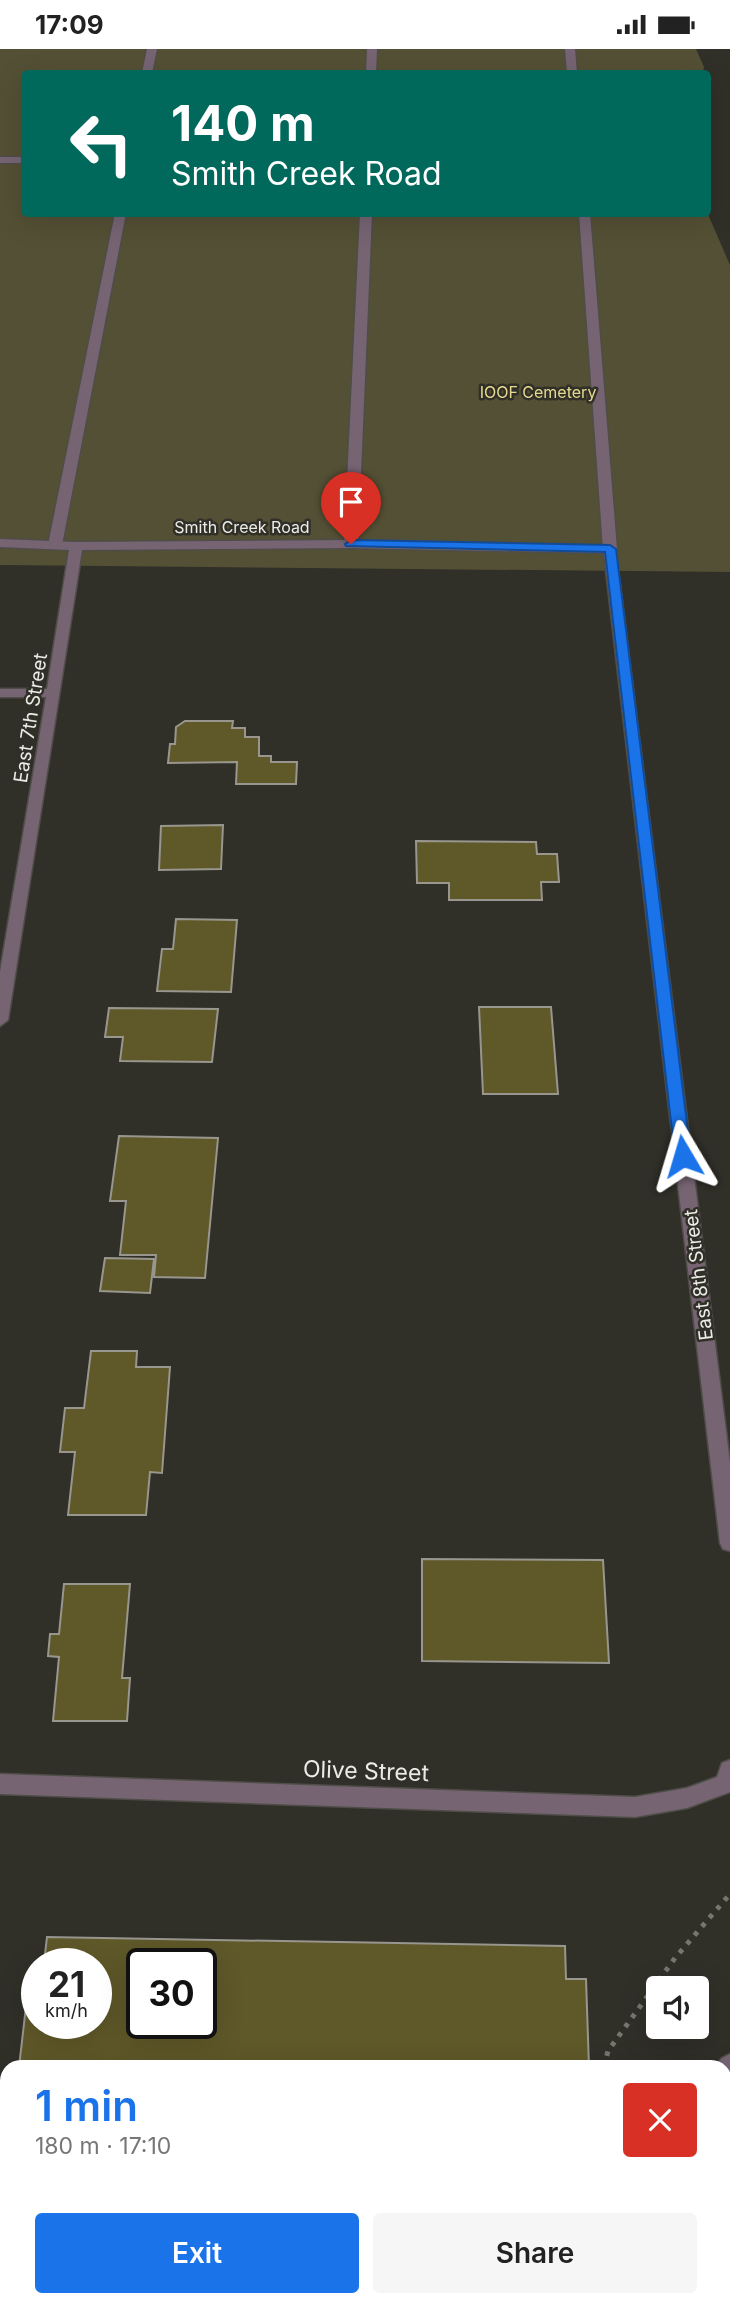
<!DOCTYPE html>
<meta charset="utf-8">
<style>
:root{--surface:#fff;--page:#f6f6f6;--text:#222;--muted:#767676;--accent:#1a73e8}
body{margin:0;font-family:Inter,sans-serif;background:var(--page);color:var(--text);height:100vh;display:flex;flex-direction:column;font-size:26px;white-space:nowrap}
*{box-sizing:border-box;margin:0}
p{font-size:23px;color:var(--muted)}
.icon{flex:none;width:38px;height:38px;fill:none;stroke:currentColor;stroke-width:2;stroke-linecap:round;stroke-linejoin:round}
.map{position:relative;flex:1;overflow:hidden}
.details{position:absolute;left:0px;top:2011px;width:732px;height:247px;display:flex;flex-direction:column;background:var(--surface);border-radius:21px 21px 0 0;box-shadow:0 7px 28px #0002}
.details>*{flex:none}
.top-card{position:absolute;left:21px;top:21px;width:690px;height:147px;border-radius:7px;box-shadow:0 7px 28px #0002;background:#00695c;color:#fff;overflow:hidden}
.tools{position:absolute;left:646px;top:1927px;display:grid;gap:14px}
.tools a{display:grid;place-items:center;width:63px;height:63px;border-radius:7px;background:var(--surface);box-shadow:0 7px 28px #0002;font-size:35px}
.speed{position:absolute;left:21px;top:1899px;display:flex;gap:14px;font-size:35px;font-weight:700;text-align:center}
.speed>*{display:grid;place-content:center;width:91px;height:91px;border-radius:50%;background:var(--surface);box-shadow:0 7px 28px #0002;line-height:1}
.speed small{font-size:18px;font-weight:400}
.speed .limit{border:4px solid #111;border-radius:10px;background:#fff;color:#111}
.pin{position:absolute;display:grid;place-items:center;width:60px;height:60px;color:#fff;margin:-72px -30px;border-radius:50% 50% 50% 0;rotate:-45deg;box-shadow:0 0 7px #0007}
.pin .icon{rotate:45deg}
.me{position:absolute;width:77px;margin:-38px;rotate:353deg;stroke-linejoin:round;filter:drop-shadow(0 0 5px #0008)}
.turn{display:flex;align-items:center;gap:24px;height:147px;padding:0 35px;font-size:32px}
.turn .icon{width:91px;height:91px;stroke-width:2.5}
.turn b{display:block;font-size:49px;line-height:60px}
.round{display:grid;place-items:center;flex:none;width:74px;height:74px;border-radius:7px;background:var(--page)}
.overview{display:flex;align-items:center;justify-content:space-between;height:119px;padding:0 35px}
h1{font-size:42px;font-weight:600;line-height:52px;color:var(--accent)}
.action{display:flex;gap:14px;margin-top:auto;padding:14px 35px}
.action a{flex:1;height:80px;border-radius:7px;background:var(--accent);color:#fff;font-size:28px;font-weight:600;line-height:80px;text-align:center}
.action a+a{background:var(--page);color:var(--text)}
.status{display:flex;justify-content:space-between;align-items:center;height:49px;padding:0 35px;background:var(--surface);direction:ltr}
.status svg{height:19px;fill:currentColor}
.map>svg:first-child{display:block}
.green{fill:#545035}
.building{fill:#5f5829;stroke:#98968e;stroke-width:2;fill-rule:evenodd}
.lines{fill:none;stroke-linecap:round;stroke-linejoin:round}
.service-casing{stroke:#4e4d47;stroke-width:3}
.minor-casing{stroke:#4e4d47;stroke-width:3}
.path{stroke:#76766f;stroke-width:5;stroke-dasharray:4.5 7;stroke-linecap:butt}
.service{fill:#766472;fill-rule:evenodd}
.minor{fill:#766472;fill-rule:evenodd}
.route{fill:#1a73e8;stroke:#114b97;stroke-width:2}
.labels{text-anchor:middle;stroke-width:5;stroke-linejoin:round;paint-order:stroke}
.far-park-label{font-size:16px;fill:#e6d98e;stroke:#302f28}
.far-street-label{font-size:16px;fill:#ecece7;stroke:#302f28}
.street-label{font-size:19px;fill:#ecece7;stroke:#302f28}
.near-street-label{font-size:23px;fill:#ecece7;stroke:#302f28}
</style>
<div class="status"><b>17:09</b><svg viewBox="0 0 49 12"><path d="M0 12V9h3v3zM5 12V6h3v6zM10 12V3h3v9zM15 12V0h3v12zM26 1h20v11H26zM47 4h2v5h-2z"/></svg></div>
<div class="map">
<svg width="730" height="2256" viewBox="0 0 730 2256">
<rect width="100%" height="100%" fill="#302f28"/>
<path class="green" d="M 0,0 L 696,0 L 704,18 L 703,24 L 24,24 L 24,164 L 707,163 L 730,216 L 730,523 L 0,516 Z"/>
<path class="building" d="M 185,672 L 233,672 L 232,679 L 245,679 L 245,688 L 259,688 L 259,707 L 271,707 L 271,713 L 297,713 L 296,735 L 236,735 L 237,713 L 168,714 L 170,695 L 175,695 L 176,678 Z
M 223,776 L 221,820 L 159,821 L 161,777 Z
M 416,792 L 536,793 L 537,805 L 557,805 L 559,833 L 541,833 L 542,851 L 449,851 L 449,834 L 417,834 Z
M 176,870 L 237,871 L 231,943 L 157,942 L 162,900 L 173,900 Z
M 479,958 L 551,958 L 558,1045 L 483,1045 Z
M 109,959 L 218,960 L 212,1013 L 120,1012 L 123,988 L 105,988 Z
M 119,1087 L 218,1089 L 205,1229 L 154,1228 L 156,1206 L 120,1206 L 126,1152 L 110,1152 Z
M 105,1209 L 154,1210 L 150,1244 L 100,1242 Z
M 91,1302 L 137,1302 L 136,1318 L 170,1318 L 162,1424 L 150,1423 L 146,1466 L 68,1466 L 75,1403 L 60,1403 L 65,1359 L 84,1359 Z
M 422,1510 L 603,1511 L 609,1614 L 422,1612 Z
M 64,1535 L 130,1535 L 122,1629 L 130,1629 L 127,1672 L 53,1672 L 59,1608 L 48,1607 L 50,1585 L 59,1585 Z
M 47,1888 L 565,1897 L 566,1930 L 586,1930 L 589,2018 L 19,2018 L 30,1923 L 37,1923 L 37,1974 L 96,1974 L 96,1914 L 44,1914 ZM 142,1914 L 201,1914 L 201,1974 L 142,1974 Z"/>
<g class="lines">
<g class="service-casing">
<path id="service" d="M 147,0 L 157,0 L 152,24 L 142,24 Z
M 367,0 L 377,0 L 376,24 L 366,24 Z
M 565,0 L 575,0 L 577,24 L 567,24 Z
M 0,108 L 24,108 L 24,114 L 0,114 Z
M 115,164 L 126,164 L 62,496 L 55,500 L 48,496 Z
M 360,164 L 372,164 L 358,495 L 351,499 L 344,495 Z
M 579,164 L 590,164 L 617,500 L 610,504 L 603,500 Z"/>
</g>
<g class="minor-casing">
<path id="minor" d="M 0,490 L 76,493 L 351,491 L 615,497 L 730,1414 L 730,1502 L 723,1500 L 720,1494 L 604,504 L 351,499 L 82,501 L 8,971 L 0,977 L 0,923 L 46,648 L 0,648 L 0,640 L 47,640 L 69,501 L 0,498 Z
M 730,1711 L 730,1743 L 687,1759 L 635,1768 L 0,1745 L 0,1725 L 635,1748 L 687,1739 L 717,1728 L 722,1714 Z
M 730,2005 L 730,2033 L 724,2036 L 724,2018 L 715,2018 L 722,2009 Z
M 606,2250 L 631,2250 L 630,2256 L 604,2256 Z"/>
</g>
<path class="path" d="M 604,2018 L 608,2002 L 675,1909 L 730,1845"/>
<use href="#service" class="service"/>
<use href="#minor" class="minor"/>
</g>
<path class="route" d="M 351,491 L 610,496 L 616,500 L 691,1107 L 689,1112 L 678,1112 L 675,1107 L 605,503 L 346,497 L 345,495 Z"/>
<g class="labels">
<g class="far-park-label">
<text x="538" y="349">IOOF Cemetery</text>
</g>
<g class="far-street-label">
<text x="242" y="484">Smith Creek Road</text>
</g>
<g class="street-label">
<text transform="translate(30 669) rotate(-81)" y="7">East 7th Street</text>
<text transform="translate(698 1226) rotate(-97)" y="7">East 8th Street</text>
</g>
<g class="near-street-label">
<text transform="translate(366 1722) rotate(2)" y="8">Olive Street</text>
</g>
</g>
</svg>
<div class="tools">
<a><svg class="icon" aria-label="sound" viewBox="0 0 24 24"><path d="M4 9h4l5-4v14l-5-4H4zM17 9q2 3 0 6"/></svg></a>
</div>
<div class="speed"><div>21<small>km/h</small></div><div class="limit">30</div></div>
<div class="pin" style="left:351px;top:495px;background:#d93025"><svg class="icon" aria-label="arrive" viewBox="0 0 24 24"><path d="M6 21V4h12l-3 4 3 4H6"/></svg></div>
<svg class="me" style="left:683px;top:1107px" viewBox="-20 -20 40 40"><path d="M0-17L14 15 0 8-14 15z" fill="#1a73e8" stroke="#fff" stroke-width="4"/></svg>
<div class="top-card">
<div class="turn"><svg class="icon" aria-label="left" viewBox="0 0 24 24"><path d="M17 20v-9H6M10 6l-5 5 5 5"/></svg><div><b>140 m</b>Smith Creek Road</div></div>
</div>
<section class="details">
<div class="overview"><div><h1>1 min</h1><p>180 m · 17:10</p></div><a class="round" style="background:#d93025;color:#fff"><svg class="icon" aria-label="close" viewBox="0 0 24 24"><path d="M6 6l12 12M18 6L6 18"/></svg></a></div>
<div class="action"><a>Exit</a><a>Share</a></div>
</section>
</div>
